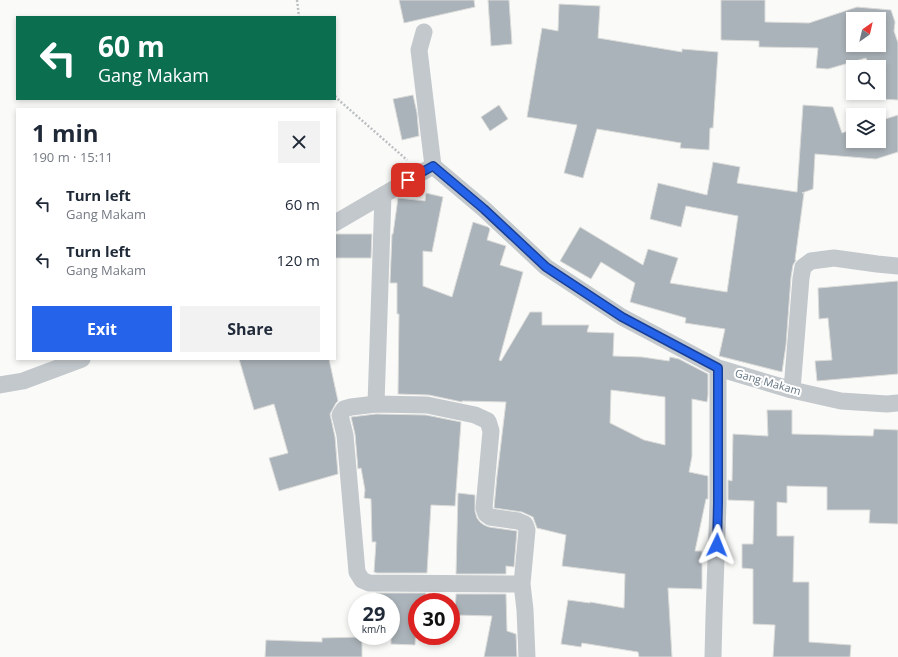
<!DOCTYPE html>
<meta charset="utf-8">
<style>
:root{--surface:#fff;--page:#f2f2f3;--text:#1f2937;--muted:#747a83;--accent:#2563eb}
body{margin:0;font-family:"Open Sans",sans-serif;background:var(--page);color:var(--text);height:100vh;display:flex;flex-direction:column;font-size:15px;white-space:nowrap}
*{box-sizing:border-box;margin:0}
p{font-size:13px;color:var(--muted)}
.icon{flex:none;width:22px;height:22px;fill:none;stroke:currentColor;stroke-width:2;stroke-linecap:round;stroke-linejoin:round}
.map{position:relative;flex:1;overflow:hidden}
.sheet{position:absolute;left:16px;top:108px;width:320px;height:252px;display:flex;flex-direction:column;background:var(--surface);border-radius:0px;box-shadow:0 2px 6px #0003}
.sheet>*{flex:none}
.guide{position:absolute;left:16px;top:16px;width:320px;height:84px;border-radius:0px;box-shadow:0 2px 6px #0003;background:#0b6e4f;color:#fff;overflow:hidden}
.needle{width:26px;rotate:34deg}
.tools{position:absolute;left:846px;top:12px;display:grid;gap:8px}
.tools a{display:grid;place-items:center;width:40px;height:40px;border-radius:0px;background:var(--surface);box-shadow:0 2px 6px #0003;font-size:20px}
.speed{position:absolute;left:348px;top:593px;display:flex;gap:8px;font-size:20px;font-weight:700;text-align:center}
.speed>*{display:grid;place-content:center;width:52px;height:52px;border-radius:50%;background:var(--surface);box-shadow:0 2px 6px #0003;line-height:1}
.speed small{font-size:10px;font-weight:400}
.speed .limit{border:6px solid #d22;background:#fff;color:#111}
.pin{position:absolute;display:grid;place-items:center;width:34px;height:34px;color:#fff;margin:-17px;border-radius:8px;box-shadow:0 2px 6px #0006}
.me{position:absolute;width:44px;margin:-22px;rotate:2deg;stroke-linejoin:round;filter:drop-shadow(0 0 3px #0008)}
.turn{display:flex;align-items:center;gap:14px;height:84px;padding:0 16px;font-size:18px}
.turn .icon{width:52px;height:52px;stroke-width:2.5}
.turn b{display:block;font-size:28px;line-height:34px}
.round{display:grid;place-items:center;flex:none;width:42px;height:42px;border-radius:0px;background:var(--page)}
.overview{display:flex;align-items:center;justify-content:space-between;height:68px;padding:0 16px}
h1{font-size:24px;font-weight:700;line-height:30px}
.cta{display:flex;gap:8px;margin-top:auto;padding:8px 16px}
.cta a{flex:1;height:46px;border-radius:0px;background:var(--accent);color:#fff;font-size:16px;font-weight:700;line-height:46px;text-align:center}
.cta a+a{background:var(--page);color:var(--text)}
ul{padding:0;list-style:none}
li{display:flex;align-items:center;gap:12px;height:56px;padding:0 16px}
li div{flex:1}
li b{display:block;font-size:15px}
li em{font-style:normal}
.map>svg:first-child{display:block}
.building{fill:#aab3b9;stroke:#dcdcda;fill-rule:evenodd}
.lines{fill:none;stroke-linecap:round;stroke-linejoin:round}
.path{stroke:#bbbfc2;stroke-width:2.5;stroke-dasharray:2 2;stroke-linecap:butt}
.minor{stroke:#c3c8cc;stroke-width:17}
.route-casing{stroke:#184099;stroke-width:10}
.route{stroke:#2563eb;stroke-width:7}
.labels{text-anchor:middle;stroke-width:4;stroke-linejoin:round;paint-order:stroke}
.street-label{font-size:11px;fill:#657683;stroke:#fff}
</style>
<div class="map">
<svg width="898" height="657" viewBox="0 0 898 657">
<rect width="100%" height="100%" fill="#fafaf8"/>
<path class="building" d="M 399,0 L 474,0 L 475,7 L 404,23 Z
M 488,0 L 509,0 L 512,44 L 491,46 Z
M 721,0 L 765,0 L 765,22 L 809,23 L 857,7 L 891,10 L 895,22 L 894,31 L 898,43 L 898,100 L 879,99 L 877,93 L 879,93 L 879,67 L 869,67 L 866,58 L 828,69 L 816,68 L 818,48 L 759,47 L 759,41 L 721,40 ZM 853,19 L 879,19 L 879,45 L 853,45 Z
M 559,4 L 600,6 L 598,38 L 682,52 L 682,49 L 718,52 L 713,128 L 710,128 L 709,150 L 680,148 L 681,143 L 597,129 L 583,178 L 564,173 L 577,125 L 527,117 L 542,28 L 558,31 Z
M 413,95 L 417,113 L 419,136 L 402,140 L 393,99 Z
M 499,105 L 508,119 L 490,131 L 481,117 Z
M 803,105 L 833,107 L 842,133 L 853,129 L 853,141 L 879,141 L 879,121 L 898,115 L 898,152 L 876,159 L 815,154 L 813,189 L 802,193 L 804,193 L 795,260 L 796,260 L 793,265 L 791,277 L 786,345 L 782,372 L 719,356 L 725,329 L 685,323 L 686,318 L 630,302 L 635,283 L 601,262 L 591,279 L 560,261 L 580,227 L 643,265 L 648,249 L 678,258 L 670,283 L 727,292 L 738,216 L 686,206 L 681,227 L 650,219 L 658,183 L 707,195 L 713,162 L 740,167 L 737,183 L 797,192 Z
M 426,193 L 443,197 L 432,252 L 423,251 L 423,286 L 452,297 L 473,222 L 488,227 L 490,229 L 487,240 L 506,246 L 500,265 L 523,272 L 499,360 L 501,361 L 530,312 L 542,312 L 542,325 L 589,325 L 587,332 L 614,333 L 613,356 L 642,357 L 669,361 L 670,357 L 679,359 L 708,374 L 708,395 L 707,402 L 692,399 L 692,456 L 689,472 L 708,476 L 708,499 L 706,499 L 695,551 L 702,551 L 702,589 L 668,588 L 672,657 L 639,657 L 638,652 L 582,643 L 581,647 L 561,644 L 568,600 L 590,603 L 590,602 L 624,608 L 625,574 L 562,566 L 566,535 L 537,528 L 533,517 L 522,512 L 494,508 L 497,476 L 506,402 L 462,401 L 462,402 L 429,395 L 398,394 L 399,314 L 397,314 L 397,283 L 390,283 L 392,234 L 393,234 L 398,198 L 425,201 ZM 611,390 L 665,397 L 665,445 L 644,440 L 610,423 Z
M 335,234 L 372,234 L 371,258 L 335,258 Z
M 898,281 L 898,374 L 817,381 L 815,361 L 832,360 L 828,318 L 819,319 L 818,288 Z
M 239,359 L 329,359 L 338,401 L 336,403 L 330,414 L 335,437 L 338,474 L 279,491 L 269,458 L 288,453 L 274,404 L 254,410 Z
M 767,410 L 792,410 L 792,434 L 873,436 L 874,429 L 898,430 L 898,524 L 869,523 L 870,510 L 827,510 L 827,487 L 787,486 L 787,503 L 777,502 L 777,536 L 794,536 L 793,582 L 809,582 L 809,642 L 851,645 L 850,657 L 773,657 L 775,625 L 753,624 L 753,569 L 742,568 L 742,544 L 753,544 L 754,501 L 728,500 L 728,480 L 732,481 L 733,434 L 768,436 Z
M 376,414 L 426,415 L 461,422 L 455,506 L 431,505 L 427,573 L 377,573 L 374,572 L 376,542 L 372,542 L 371,499 L 364,498 L 365,490 L 361,468 L 358,469 L 355,434 L 351,417 Z
M 458,493 L 475,495 L 475,511 L 477,518 L 480,522 L 484,525 L 489,527 L 517,531 L 514,567 L 506,566 L 506,574 L 456,574 Z
M 376,593 L 426,593 L 425,602 L 417,602 L 415,645 L 391,644 L 391,602 L 375,602 Z
M 456,594 L 506,594 L 507,631 L 516,634 L 517,657 L 484,657 L 492,616 L 455,615 Z
M 362,637 L 362,657 L 265,657 L 266,640 L 322,642 L 322,638 Z"/>
<g class="lines">
<path class="path" d="M 297,0 L 299,17
M 335,96 L 341,102 L 407,160"/>
<path class="minor" d="M 424,32 L 419,50 L 433,166
M 383,195 L 376,404 L 351,407 L 344,409 L 340,415 L 345,435 L 357,572 L 362,580 L 369,583 L 522,584 L 525,610 L 527,657
M 335,223 L 433,166 L 484,209 L 546,267 L 622,317 L 718,368 L 792,390 L 841,401 L 887,404 L 898,403
M 0,385 L 23,381 L 82,359
M 792,390 L 801,278 L 803,267 L 811,261 L 834,258 L 877,264 L 898,266
M 376,404 L 427,405 L 475,415 L 488,421 L 491,431 L 484,508 L 486,514 L 490,517 L 518,521 L 525,524 L 527,530 L 522,584
M 713,657 L 714,616 L 718,503 L 718,368"/>
</g>
<g class="lines">
<g class="route-casing">
<path id="route" d="M 408,180 L 433,166 L 484,209 L 546,267 L 622,317 L 718,368 L 718,503 L 717,545"/>
</g>
<use href="#route" class="route"/>
</g>
<g class="labels">
<g class="street-label">
<text transform="translate(768 382) rotate(16)" y="4">Gang Makam</text>
</g>
</g>
</svg>
<div class="tools">
<a><svg class="needle" viewBox="-14 -14 28 28"><path d="M0-13l5 13h-10z" fill="#e53935"/><path d="M0 13l5-13h-10z" fill="#747a83"/></svg></a>
<a><svg class="icon" aria-label="search" viewBox="0 0 24 24"><circle cx="10" cy="10" r="6"/><path d="M15 15l6 6"/></svg></a>
<a><svg class="icon" aria-label="layers" viewBox="0 0 24 24"><path d="M12 4l9 5-9 5-9-5zM3 14l9 5 9-5"/></svg></a>
</div>
<div class="speed"><div>29<small>km/h</small></div><div class="limit">30</div></div>
<div class="pin" style="left:408px;top:180px;background:#d93025"><svg class="icon" aria-label="arrive" viewBox="0 0 24 24"><path d="M6 21V4h12l-3 4 3 4H6"/></svg></div>
<svg class="me" style="left:717px;top:545px" viewBox="-20 -20 40 40"><path d="M0-17L14 15 0 8-14 15z" fill="#2563eb" stroke="#fff" stroke-width="4"/></svg>
<div class="guide">
<div class="turn"><svg class="icon" aria-label="left" viewBox="0 0 24 24"><path d="M17 20v-9H6M10 6l-5 5 5 5"/></svg><div><b>60 m</b>Gang Makam</div></div>
</div>
<section class="sheet">
<div class="overview"><div><h1>1 min</h1><p>190 m · 15:11</p></div><a class="round"><svg class="icon" aria-label="close" viewBox="0 0 24 24"><path d="M6 6l12 12M18 6L6 18"/></svg></a></div>
<ul>
<li><svg class="icon" aria-label="left" viewBox="0 0 24 24"><path d="M17 20v-9H6M10 6l-5 5 5 5"/></svg><div><b>Turn left</b><p>Gang Makam</p></div><em>60 m</em></li>
<li><svg class="icon" aria-label="left" viewBox="0 0 24 24"><path d="M17 20v-9H6M10 6l-5 5 5 5"/></svg><div><b>Turn left</b><p>Gang Makam</p></div><em>120 m</em></li>
</ul>
<div class="cta"><a>Exit</a><a>Share</a></div>
</section>
</div>
